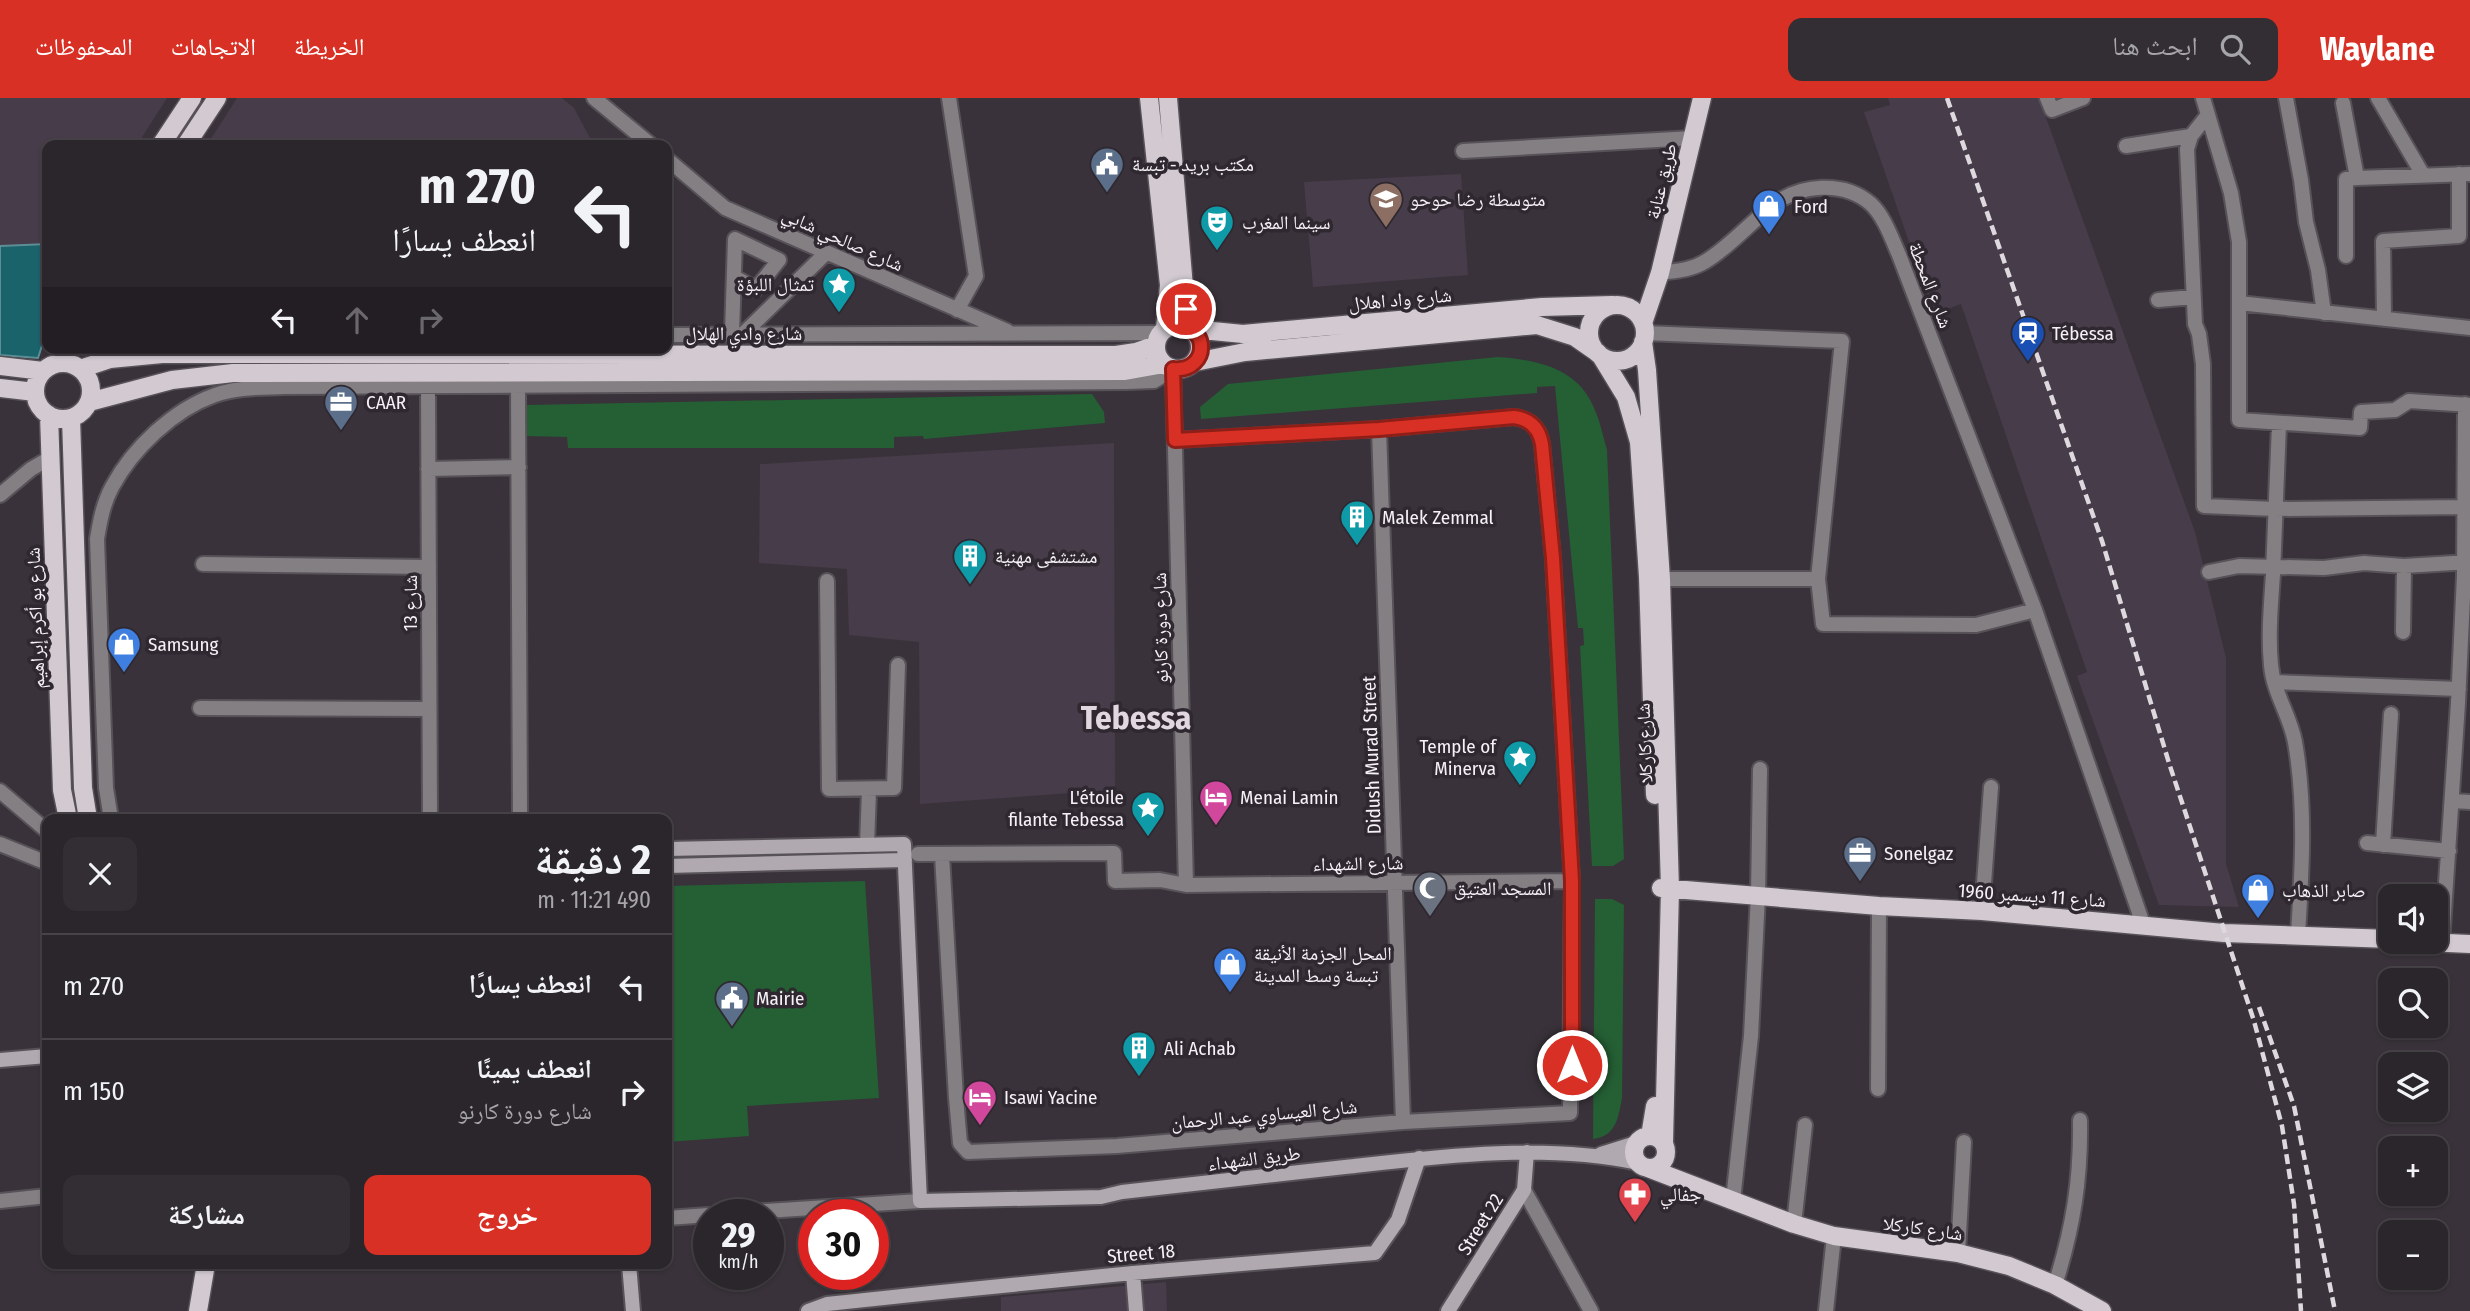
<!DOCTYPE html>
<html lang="ar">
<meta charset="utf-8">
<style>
:root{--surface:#2b262c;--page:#332e34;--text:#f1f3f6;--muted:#a6a5a9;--line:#474348;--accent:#d93025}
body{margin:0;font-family:"Fira Sans Condensed","Noto Naskh Arabic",sans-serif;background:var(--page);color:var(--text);direction:rtl;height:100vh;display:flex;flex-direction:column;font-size:26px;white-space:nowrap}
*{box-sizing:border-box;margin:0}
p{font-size:23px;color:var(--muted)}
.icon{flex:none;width:38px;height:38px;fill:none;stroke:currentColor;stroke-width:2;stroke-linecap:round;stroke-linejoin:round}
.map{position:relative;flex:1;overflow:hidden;direction:ltr}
.side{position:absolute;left:42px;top:716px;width:630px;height:455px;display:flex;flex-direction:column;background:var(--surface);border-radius:14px;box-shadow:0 2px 5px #0004,0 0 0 2px var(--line);direction:rtl}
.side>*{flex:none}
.top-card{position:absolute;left:42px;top:42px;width:630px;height:214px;border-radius:14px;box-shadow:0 2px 5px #0004,0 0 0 2px var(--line);direction:rtl;background:#2b262c;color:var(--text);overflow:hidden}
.controls{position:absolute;left:2378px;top:786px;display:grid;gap:14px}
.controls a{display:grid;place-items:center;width:70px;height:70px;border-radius:14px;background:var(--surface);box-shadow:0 2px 5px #0004,0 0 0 2px var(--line);font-size:35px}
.speed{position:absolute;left:693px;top:1101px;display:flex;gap:14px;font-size:35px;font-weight:700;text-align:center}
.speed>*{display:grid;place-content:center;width:91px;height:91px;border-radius:50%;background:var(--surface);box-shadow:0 2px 5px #0004,0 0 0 2px var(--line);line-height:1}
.speed small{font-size:18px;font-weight:400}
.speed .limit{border:10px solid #d22;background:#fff;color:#111}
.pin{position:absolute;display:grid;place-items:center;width:60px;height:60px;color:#fff;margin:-30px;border:4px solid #fff;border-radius:50%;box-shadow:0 2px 7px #0007}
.me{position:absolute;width:77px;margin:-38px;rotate:0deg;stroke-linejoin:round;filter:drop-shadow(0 0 5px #0008)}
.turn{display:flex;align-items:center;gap:24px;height:147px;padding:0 21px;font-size:32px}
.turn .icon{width:91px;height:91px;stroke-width:2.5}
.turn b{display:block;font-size:49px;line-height:60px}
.lanes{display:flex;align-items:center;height:66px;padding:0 21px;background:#0003;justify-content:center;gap:35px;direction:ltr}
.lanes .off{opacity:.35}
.round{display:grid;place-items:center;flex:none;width:74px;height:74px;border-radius:14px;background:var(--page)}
.head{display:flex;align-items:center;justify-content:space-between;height:119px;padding:0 21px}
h1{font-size:42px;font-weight:700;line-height:52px}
.primary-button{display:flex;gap:14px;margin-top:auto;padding:14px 21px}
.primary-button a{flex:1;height:80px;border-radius:14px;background:var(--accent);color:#fff;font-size:28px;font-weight:700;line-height:80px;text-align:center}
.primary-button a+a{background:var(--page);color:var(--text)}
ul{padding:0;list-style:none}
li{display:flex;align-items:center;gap:21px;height:105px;padding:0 21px;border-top:2px solid var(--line)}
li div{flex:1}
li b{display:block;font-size:26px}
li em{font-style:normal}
header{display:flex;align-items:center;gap:42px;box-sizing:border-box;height:98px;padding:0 35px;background:var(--accent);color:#fff}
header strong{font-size:33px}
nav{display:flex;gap:38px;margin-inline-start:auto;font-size:24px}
.search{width:490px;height:63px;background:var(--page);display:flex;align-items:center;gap:18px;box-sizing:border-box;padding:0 24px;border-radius:14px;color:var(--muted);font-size:26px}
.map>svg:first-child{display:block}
.built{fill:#473c49}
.green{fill:#255f34}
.water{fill:#1a636b;stroke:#5c8e95;stroke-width:2}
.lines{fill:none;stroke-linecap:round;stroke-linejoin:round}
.street-casing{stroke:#575158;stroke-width:18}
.secondary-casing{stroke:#575158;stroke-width:18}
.primary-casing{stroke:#575158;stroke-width:21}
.street{stroke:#837f83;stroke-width:14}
.secondary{stroke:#b0a9af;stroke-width:14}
.primary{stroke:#d2c9d1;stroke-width:18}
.rail{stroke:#ded9df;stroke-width:4.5;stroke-dasharray:10 5;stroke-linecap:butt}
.route-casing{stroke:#8d1f18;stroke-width:18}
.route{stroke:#d93025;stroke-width:12}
.labels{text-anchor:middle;stroke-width:7;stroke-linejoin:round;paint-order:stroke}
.poi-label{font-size:19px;fill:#f5f1f6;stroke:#2f2830;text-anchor:start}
.street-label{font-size:19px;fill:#f5f1f6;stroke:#2f2830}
.town-label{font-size:33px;font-weight:bold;fill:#e0d7e1;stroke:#2f2830}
</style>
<header>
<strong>Waylane</strong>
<div class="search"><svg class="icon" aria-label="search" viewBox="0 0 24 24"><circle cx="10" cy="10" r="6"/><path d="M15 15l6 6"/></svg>ابحث هنا</div>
<nav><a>الخريطة</a><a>الاتجاهات</a><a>المحفوظات</a></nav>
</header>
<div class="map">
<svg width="2470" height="1213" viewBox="0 0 2470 1213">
<rect width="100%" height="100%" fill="#39323a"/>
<path class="built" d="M 0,0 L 167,0 L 137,47 L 47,47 L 47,146 L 0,148 Z
M 237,0 L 562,0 L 574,10 L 590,40 L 588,47 L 207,47 Z
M 1888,0 L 2039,0 L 2195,434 L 2226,560 L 2226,766 L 2239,809 L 2159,807 L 2077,578 L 2087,574 L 1961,206 L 1934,216 L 1864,14 L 1890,7 Z
M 1461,76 L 1468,177 L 1313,189 L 1304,84 Z
M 1114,345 L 1115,692 L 920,706 L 919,544 L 849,537 L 847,471 L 759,465 L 760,366 Z
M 1166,1184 L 1167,1213 L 1001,1213 L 1001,1199 Z"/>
<path class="green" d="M 1498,259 C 1537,262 1578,270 1594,310 C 1600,323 1603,338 1607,352 L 1624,761 L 1613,768 L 1592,768 L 1580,548 L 1584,547 L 1583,530 L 1578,530 L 1555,288 L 1537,289 L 1537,295 L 1201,321 L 1200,309 L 1228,286 Z
M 1092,296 L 1104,314 L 1105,325 L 924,341 L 923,338 L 894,339 L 894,350 L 568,350 L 567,339 L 525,338 L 526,307 Z
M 865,783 L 879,1000 L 747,1008 L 749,1038 L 667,1044 L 667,788 Z
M 1595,801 L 1612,801 L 1624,807 L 1622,1000 C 1618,1021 1616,1038 1593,1041 Z"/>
<path class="water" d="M 47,146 L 47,232 L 38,260 L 0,257 L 0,148 Z"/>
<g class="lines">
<g class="street-casing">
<path id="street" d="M 594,0 L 651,47
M 949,0 L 976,178 L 957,212
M 2047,0 L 2052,12 L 2083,0
M 2203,0 L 2231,95 L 2239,144 L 2239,322 L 2360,330 L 2361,314 L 2395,312 L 2409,303 L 2470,307
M 2286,0 L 2301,82 L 2306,124 L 2318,172 L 2324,215
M 2378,0 L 2423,77
M 2343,5 L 2357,80 L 2346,81 L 2346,158
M 2207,18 L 2191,38 L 2187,51 L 2195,226 L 2199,236 L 2203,266 L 2204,408 L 2275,411 L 2464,409
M 2126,48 L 2191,38
M 1463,53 L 1693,40
M 667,61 L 725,110 L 1007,233
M 2357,80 L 2470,76
M 1660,175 C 1676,173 1692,172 1706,163 C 1728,150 1751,124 1772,108 C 1799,86 1844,82 1871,106 C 1884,118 1892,141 1899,157 L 2035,512 L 2143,826
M 2158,202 L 2193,199
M 2239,205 L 2470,230
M 2384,221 L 2383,143 L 2459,138 L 2459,76
M 1645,235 L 1842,243 L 1818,481
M 667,237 L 1161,235
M 732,237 L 735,141 L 779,162 L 756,191 L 734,179
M 742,237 L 826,155
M 1173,271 L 1186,787
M 518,289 L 520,721
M 428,290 L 430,721
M 2279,326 C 2277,376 2275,426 2273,476 C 2271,506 2268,537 2271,567 C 2273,594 2290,617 2295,644 C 2306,707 2302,773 2298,836
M 1379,331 L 1403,1024
M 428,371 L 519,369
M 0,397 L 31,371 L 50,360
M 203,466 L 429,469
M 2209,474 L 2239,468 L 2324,470 L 2364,465 L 2404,468 L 2470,464
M 1661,481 L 1818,481 L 1823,526 L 1976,527 L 2035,512
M 827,483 L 829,691 L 894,690 L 898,567
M 2403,534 L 2404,468
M 2274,584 L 2459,591
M 200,610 L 429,611
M 0,693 L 47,733
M 2452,703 L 2470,704
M 111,721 L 106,690 L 97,441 C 100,423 103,406 112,389 C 133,350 173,312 215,297 C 237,289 261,290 284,289 L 1127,284 L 1154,283 L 1173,271
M 2367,745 L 2449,753
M 0,746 L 47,765
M 867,747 L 869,692
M 2383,747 L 2391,616
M 918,756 L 1114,755 L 1115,783 L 1160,782 L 1186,787 L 1572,783
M 942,757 L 956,1000 L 960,1045 L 968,1054 L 1117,1048 L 1403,1024 L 1570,1015 L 1572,783 L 1553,460 L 1542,346 C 1539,329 1530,321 1514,319 L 1379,331 L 1175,342
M 1982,813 L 1991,689
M 2442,845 L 2458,605 L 2464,478 L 2465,306
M 1878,991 L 1879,808
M 1524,1092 L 1591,1213
M 1733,1102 L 1751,938 L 1758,797 L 1760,671
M 0,1103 L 47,1098
M 719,1116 L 920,1103
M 667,1120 L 709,1117
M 1794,1126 L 1805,1027
M 1958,1155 L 1964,1044
M 2055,1187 C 2073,1130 2081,1082 2080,1022
M 1826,1213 L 1834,1138"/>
</g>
<g class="secondary-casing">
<path id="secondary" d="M 667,751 L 904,746 L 920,1103 L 1101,1099 L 1122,1094 C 1196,1086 1271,1077 1345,1069 C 1441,1058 1543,1045 1638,1065
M 667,768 L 905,762
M 0,962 L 47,958
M 1601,1056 L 1636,1045
M 629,1166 L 633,1213
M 1133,1175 L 1136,1213
M 808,1213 L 827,1206 L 931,1195 L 1133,1175 L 1375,1155 L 1398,1122 L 1419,1060
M 1448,1213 L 1524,1092 L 1527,1054"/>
</g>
<g class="primary-casing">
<path id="primary" d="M 1149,0 L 1169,187 L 1165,231
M 1168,0 L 1185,201 L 1190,230
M 161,47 L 192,0
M 186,47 L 217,0
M1589 235a28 28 0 1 1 56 0a28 28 0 1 1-56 0Z
M 1643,225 L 1660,175 L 1702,0
M1156 249a22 22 0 1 1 44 0a22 22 0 1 1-44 0Z
M 1192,231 L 1243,236 L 1542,209 L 1612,207
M 1643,244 L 1647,272 L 1661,481 L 1670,791 L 1664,1045
M 1601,258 L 1626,299 L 1639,344 L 1648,479 L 1655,697
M 1195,264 L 1245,254 L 1537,227 L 1575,239 L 1598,255
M35 293a28 28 0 1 1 56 0a28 28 0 1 1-56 0Z
M 0,268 L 43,273
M 80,271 L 110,261 L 162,256 L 1116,257 L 1136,254 L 1156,247
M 0,290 L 35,294
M 89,304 L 172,282 L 233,275 L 1125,273 L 1164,266
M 49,317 L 62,692 L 68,721
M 71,320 L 83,690 L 88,721
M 1661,790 L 1879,808 L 1982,813 L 2224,835 L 2390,841
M 2425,844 L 2470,846
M1634 1054a16 16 0 1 1 32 0a16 16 0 1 1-32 0Z
M 1650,1038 L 1655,1008
M 1648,1070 L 1794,1126 L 1834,1138 L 1958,1155 L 2009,1168 L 2055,1187 L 2102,1213
M 198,1213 L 206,1166"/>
</g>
<use href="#street" class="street"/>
<use href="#secondary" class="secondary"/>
<use href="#primary" class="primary"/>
<path class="rail" d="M 1947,0 L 2102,443 L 2169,665 L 2254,923 L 2282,1028 L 2294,1106 L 2301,1213
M 2259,909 L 2294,1008 L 2335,1213"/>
</g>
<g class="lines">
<g class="route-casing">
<path id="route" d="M 1186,211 C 1187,216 1187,223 1190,228 C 1193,234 1198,236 1200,242 C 1205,261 1190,273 1173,271 L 1175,342 L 1379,331 L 1514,319 C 1530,321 1539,330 1542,346 L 1553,460 L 1572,783 L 1572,967"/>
</g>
<use href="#route" class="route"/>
</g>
<defs>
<g id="civic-pin" transform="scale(1.75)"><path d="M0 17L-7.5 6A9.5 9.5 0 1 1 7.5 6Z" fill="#5c6f8a" stroke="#2f2830"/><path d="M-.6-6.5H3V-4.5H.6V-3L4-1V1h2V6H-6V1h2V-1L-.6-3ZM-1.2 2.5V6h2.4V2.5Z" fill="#fff"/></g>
<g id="school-pin" transform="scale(1.75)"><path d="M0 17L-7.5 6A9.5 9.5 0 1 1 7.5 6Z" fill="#8d6e63" stroke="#2f2830"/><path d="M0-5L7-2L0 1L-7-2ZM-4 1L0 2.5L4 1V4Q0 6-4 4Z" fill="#fff"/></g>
<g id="shop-pin" transform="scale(1.75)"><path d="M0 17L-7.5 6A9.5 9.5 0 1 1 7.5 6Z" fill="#3f7fe0" stroke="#2f2830"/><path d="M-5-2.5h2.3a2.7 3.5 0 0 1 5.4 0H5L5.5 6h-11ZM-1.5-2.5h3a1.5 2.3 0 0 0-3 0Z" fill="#fff"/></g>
<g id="theatre-pin" transform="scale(1.75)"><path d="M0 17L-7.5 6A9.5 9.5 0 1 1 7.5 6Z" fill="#0f9aa8" stroke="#2f2830"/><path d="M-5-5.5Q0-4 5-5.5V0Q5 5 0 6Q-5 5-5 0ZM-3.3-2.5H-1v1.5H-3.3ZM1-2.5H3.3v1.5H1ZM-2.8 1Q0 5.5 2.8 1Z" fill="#fff"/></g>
<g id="sight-pin" transform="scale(1.75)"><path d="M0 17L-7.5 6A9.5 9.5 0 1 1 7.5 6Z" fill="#0f9aa8" stroke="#2f2830"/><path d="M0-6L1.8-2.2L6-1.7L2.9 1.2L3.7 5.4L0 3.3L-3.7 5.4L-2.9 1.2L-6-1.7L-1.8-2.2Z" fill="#fff"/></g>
<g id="station-pin" transform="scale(1.75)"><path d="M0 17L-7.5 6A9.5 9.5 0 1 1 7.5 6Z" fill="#1a4fb4" stroke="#2f2830"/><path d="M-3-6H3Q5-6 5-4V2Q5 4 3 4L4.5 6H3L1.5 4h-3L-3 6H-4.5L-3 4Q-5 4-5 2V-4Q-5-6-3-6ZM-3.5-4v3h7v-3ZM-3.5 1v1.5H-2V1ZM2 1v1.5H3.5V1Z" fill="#fff"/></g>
<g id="office-pin" transform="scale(1.75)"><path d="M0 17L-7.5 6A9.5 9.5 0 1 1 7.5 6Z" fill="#5c6f8a" stroke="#2f2830"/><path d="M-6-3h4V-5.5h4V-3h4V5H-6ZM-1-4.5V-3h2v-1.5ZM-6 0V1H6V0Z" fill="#fff"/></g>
<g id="building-pin" transform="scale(1.75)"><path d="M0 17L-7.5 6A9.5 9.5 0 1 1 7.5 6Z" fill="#0f9aa8" stroke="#2f2830"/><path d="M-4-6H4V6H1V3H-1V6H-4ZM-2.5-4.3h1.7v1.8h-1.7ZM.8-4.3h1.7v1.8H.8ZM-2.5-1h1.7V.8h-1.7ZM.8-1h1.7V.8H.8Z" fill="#fff"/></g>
<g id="hotel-pin" transform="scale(1.75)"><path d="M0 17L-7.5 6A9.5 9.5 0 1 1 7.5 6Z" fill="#d1479c" stroke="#2f2830"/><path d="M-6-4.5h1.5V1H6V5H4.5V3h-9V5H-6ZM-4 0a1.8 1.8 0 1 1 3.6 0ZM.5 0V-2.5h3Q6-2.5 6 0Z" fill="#fff"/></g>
<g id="mosque-pin" transform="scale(1.75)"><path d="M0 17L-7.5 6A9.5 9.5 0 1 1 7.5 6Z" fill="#6b7280" stroke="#2f2830"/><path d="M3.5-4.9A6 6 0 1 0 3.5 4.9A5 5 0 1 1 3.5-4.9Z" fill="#fff"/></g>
<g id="pharmacy-pin" transform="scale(1.75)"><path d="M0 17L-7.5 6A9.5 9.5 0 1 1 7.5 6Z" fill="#e0444e" stroke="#2f2830"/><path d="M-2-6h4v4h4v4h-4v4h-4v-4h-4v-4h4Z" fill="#fff"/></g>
</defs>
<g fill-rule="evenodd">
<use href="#civic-pin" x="1107" y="66"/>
<use href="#school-pin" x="1386" y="101"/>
<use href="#shop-pin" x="1769" y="108"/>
<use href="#theatre-pin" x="1217" y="124"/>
<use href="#sight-pin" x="839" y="186"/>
<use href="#station-pin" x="2028" y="235"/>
<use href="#office-pin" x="341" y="304"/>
<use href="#building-pin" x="1357" y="419"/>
<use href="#building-pin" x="970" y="458"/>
<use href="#shop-pin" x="124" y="546"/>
<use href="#sight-pin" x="1520" y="659"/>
<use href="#hotel-pin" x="1216" y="699"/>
<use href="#sight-pin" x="1148" y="710"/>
<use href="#office-pin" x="1860" y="755"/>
<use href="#mosque-pin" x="1430" y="790"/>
<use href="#shop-pin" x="2258" y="792"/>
<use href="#shop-pin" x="1230" y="866"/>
<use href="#civic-pin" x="732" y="900"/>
<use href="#building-pin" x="1139" y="950"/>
<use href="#hotel-pin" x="980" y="999"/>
<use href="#pharmacy-pin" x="1635" y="1096"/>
</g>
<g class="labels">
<g class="poi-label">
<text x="1132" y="73">مكتب بريد - تبسة</text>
<text x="1410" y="108">متوسطة رضا حوحو</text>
<text x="1794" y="115">Ford</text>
<text x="1242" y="131">سينما المغرب</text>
<text x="814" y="193" text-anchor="end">تمثال اللبؤة</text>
<text x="2052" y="242">Tébessa</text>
<text x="366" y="311">CAAR</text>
<text x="1382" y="426">Malek Zemmal</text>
<text x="995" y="465">مشتشفى مهنية</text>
<text x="148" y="553">Samsung</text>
<text x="1496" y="655" text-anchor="end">Temple of<tspan x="1496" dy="22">Minerva</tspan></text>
<text x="1124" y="706" text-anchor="end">L'étoile<tspan x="1124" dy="22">filante Tebessa</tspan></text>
<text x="1240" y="706">Menai Lamin</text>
<text x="1884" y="762">Sonelgaz</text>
<text x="1454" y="797">المسجد العتيق</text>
<text x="2282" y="799">صابر الذهاب</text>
<text x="1254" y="862">المحل الجزمة الأنيقة<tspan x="1254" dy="22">تبسة وسط المدينة</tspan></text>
<text x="756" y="907">Mairie</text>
<text x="1164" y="957">Ali Achab</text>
<text x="1004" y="1006">Isawi Yacine</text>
<text x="1660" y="1103">جفالي</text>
</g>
<g class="street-label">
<text transform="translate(1661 83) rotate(-76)" y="7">طريق عنابة</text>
<text transform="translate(843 141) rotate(24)" y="7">شارع صالحي شابي</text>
<text transform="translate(1931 187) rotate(69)" y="7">شارع المحطة</text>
<text transform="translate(1400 201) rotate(-5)" y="7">شارع واد اهلال</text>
<text x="744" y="242">شارع وادي الهلال</text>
<text transform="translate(410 505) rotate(-90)" y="7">شارع 13</text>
<text transform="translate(35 520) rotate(-92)" y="7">شارع بو أكرم إبراهيم</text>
<text transform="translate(1160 530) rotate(-91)" y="7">شارع دورة كارنو</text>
<text transform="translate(1644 645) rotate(-92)" y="7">شارع كاركلا</text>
<text transform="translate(1371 657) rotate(-92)" y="7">Didush Murad Street</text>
<text transform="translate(1358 765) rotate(-1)" y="7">شارع الشهداء</text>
<text transform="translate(2032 797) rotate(4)" y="7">شارع 11 ديسمبر 1960</text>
<text transform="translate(1264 1016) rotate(-5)" y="7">شارع العيساوي عبد الرحمان</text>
<text transform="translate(1254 1060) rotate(-7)" y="7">طريق الشهداء</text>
<text transform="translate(1480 1126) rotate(-58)" y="7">Street 22</text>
<text transform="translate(1923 1130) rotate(8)" y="7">شارع كاركلا</text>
<text transform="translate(1141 1155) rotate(-5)" y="7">Street 18</text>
</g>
<g class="town-label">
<text x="1136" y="631">Tebessa</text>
</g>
</g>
</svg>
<div class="controls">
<a><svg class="icon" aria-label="sound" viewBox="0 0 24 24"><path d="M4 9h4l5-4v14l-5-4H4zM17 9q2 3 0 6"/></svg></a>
<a><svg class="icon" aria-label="search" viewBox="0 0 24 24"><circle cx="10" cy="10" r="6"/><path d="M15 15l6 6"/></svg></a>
<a><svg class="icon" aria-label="layers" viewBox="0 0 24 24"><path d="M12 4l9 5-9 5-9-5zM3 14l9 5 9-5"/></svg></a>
<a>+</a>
<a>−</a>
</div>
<div class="speed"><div>29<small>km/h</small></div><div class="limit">30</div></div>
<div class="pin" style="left:1186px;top:211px;background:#d93025"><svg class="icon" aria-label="arrive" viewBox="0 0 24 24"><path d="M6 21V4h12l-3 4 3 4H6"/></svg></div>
<svg class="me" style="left:1572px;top:967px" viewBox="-20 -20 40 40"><circle r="17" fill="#d93025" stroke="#fff" stroke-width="3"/><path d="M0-11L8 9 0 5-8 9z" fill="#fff"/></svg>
<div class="top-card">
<div class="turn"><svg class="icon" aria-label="left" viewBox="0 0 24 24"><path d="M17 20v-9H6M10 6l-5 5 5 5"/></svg><div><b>270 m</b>انعطف يسارًا</div></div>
<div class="lanes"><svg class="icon" aria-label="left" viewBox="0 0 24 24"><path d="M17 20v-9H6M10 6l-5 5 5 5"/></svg><svg class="icon off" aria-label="ahead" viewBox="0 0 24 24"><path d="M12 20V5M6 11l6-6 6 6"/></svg><svg class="icon off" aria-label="right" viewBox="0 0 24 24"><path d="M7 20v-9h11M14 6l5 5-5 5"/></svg></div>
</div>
<section class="side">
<div class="head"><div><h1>2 دقيقة</h1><p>490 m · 11:21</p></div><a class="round"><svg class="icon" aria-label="close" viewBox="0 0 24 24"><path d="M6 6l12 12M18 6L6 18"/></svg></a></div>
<ul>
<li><svg class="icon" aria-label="left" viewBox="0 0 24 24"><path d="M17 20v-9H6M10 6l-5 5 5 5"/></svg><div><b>انعطف يسارًا</b></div><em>270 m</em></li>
<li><svg class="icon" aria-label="right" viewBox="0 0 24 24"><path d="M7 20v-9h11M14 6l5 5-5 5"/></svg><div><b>انعطف يمينًا</b><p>شارع دورة كارنو</p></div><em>150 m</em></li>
</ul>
<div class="primary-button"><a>خروج</a><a>مشاركة</a></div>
</section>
</div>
